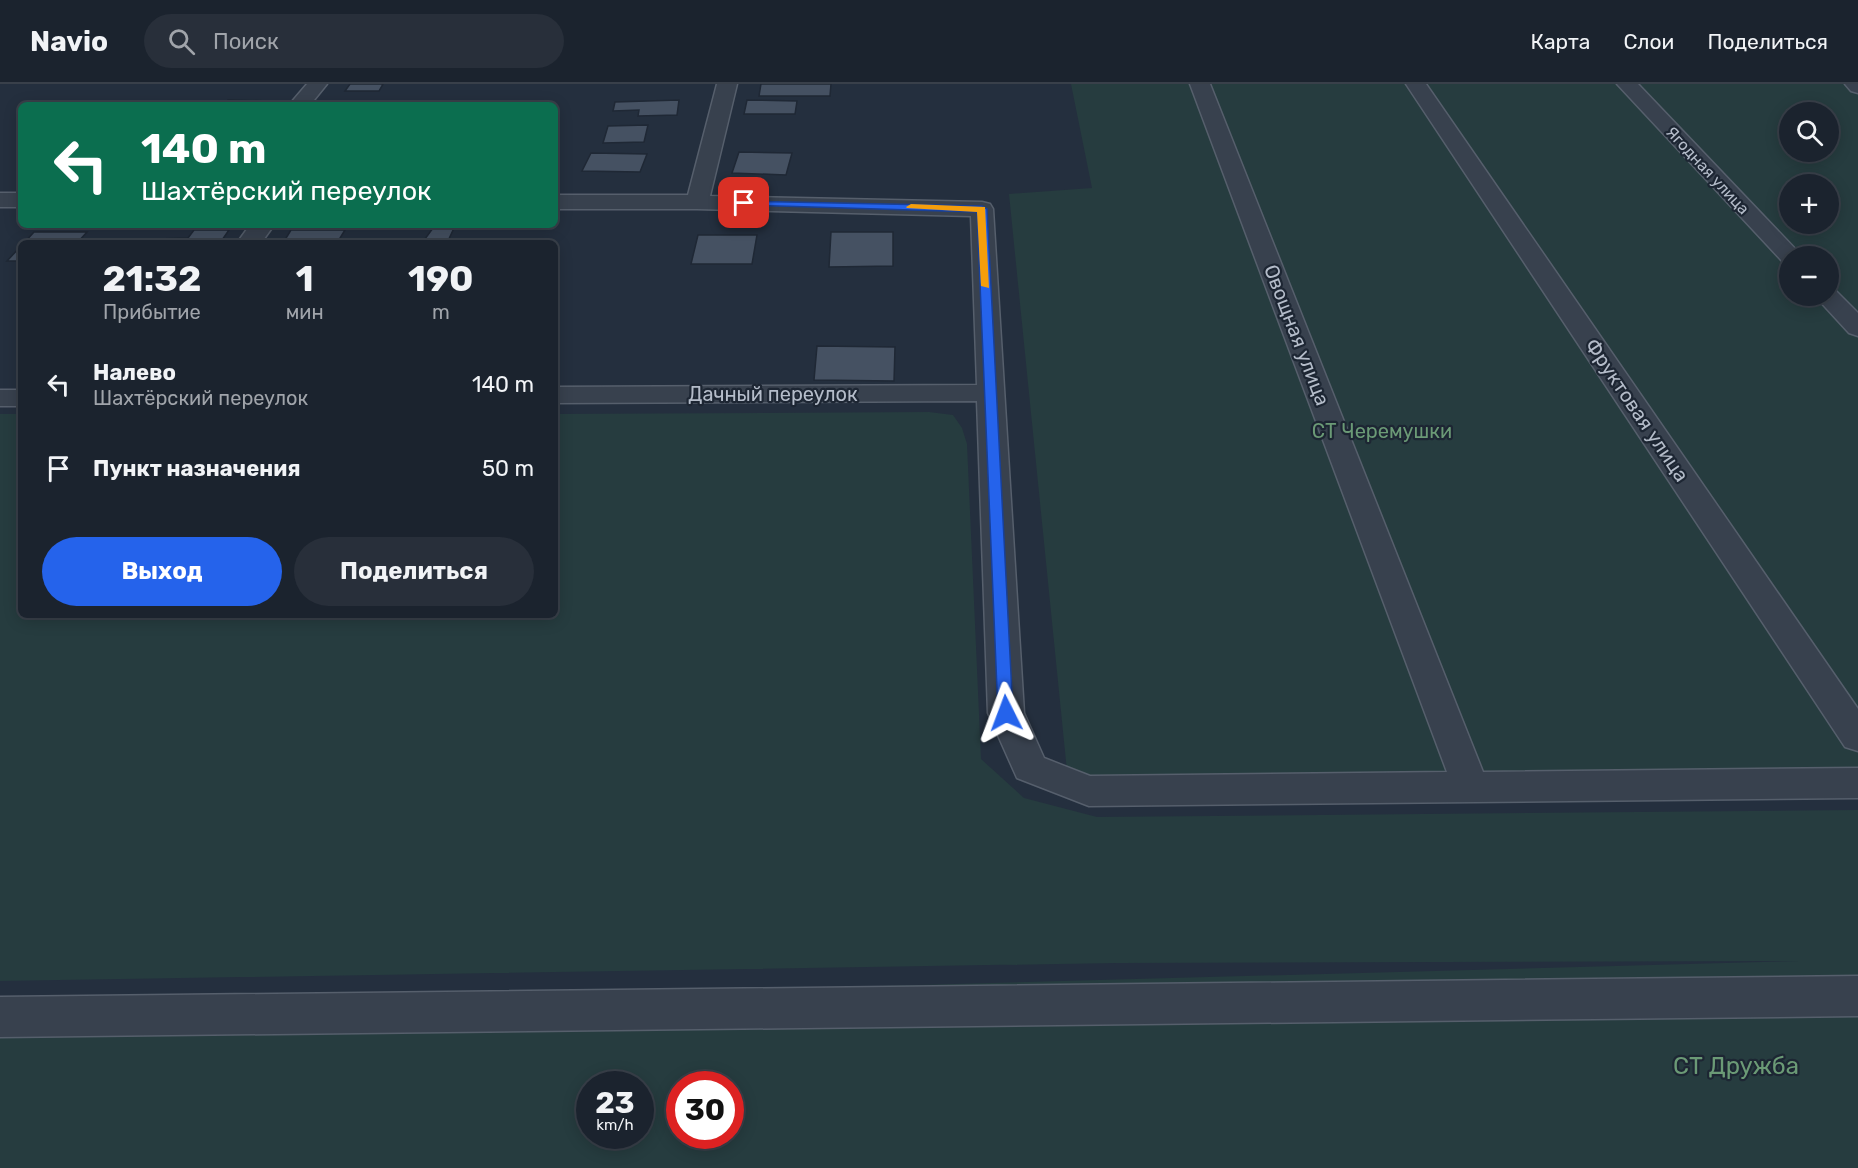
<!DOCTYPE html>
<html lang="ru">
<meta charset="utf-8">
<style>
:root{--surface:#1b232e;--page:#282f3a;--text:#f1f3f6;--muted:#a0a4aa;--line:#39404a;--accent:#2563eb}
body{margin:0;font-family:Rubik,sans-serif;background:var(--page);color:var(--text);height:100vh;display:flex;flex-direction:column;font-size:22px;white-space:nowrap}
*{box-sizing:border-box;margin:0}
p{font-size:20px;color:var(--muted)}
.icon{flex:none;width:33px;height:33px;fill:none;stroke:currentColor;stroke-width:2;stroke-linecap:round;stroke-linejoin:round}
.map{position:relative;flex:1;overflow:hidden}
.drawer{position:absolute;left:18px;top:156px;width:540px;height:378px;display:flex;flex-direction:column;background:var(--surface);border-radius:9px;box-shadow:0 3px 15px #0003,0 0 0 2px var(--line)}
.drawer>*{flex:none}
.hud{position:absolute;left:18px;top:18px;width:540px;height:126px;border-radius:9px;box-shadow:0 3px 15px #0003,0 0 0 2px var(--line);background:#0b6e4f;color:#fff;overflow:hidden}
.fabs{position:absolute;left:1779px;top:18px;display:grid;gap:12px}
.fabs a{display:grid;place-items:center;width:60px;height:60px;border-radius:50%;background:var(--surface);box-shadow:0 3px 15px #0003,0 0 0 2px var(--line);font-size:30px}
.speed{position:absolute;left:576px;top:987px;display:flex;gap:12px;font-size:30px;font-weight:700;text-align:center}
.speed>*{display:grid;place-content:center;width:78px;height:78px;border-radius:50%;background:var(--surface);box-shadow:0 3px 15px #0003,0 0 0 2px var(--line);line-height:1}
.speed small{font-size:15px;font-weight:400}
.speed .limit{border:9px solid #d22;background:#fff;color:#111}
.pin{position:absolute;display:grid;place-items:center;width:51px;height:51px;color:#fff;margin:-26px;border-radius:12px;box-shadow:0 3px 9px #0006}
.me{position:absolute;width:66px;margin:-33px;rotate:357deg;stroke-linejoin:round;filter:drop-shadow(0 0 4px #0008)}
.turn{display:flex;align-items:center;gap:21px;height:126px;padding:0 24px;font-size:27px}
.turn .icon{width:78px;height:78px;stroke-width:2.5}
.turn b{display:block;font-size:42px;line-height:51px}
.eta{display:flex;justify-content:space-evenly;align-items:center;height:102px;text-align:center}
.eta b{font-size:36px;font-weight:700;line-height:42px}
.button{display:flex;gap:12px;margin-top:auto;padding:12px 24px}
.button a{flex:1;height:69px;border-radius:36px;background:var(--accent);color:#fff;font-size:24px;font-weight:700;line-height:69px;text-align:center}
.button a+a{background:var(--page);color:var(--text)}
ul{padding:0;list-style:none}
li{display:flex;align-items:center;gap:18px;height:84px;padding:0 24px}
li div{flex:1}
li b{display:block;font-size:22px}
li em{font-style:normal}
header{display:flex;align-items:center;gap:36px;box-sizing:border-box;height:84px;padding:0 30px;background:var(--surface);border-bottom:2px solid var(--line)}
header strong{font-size:28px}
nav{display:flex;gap:33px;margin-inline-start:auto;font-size:21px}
.search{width:420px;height:54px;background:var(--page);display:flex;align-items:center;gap:15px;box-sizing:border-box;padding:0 21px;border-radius:33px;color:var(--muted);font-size:22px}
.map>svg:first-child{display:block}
.green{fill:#263c3f;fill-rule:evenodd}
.building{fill:#455162;stroke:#1f2835;stroke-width:1.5}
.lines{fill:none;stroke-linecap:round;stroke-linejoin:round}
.minor-casing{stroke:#565f6c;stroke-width:3}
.minor{fill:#38414e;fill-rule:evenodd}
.route{fill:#2563eb;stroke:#184099;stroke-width:1.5}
.slow{fill:#f59e0b}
.labels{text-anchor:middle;stroke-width:4.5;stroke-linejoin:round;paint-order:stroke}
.far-street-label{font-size:16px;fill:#b4bcc9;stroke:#1d2633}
.street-label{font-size:20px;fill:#b4bcc9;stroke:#1d2633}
.park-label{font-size:20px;fill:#6b9a76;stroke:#1d2633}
.near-park-label{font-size:24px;fill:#6b9a76;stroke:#1d2633}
</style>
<header>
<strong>Navio</strong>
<div class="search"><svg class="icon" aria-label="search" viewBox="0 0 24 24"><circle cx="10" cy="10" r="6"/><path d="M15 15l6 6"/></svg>Поиск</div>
<nav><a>Карта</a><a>Слои</a><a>Поделиться</a></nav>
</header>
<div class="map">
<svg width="1858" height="1084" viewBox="0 0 1858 1084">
<rect width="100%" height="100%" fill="#242f3e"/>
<path class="green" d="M 1071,0 L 1858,0 L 1858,689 L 1068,697 L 1009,110 L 1092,104 ZM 1790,28 L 1828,28 L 1828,68 L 1790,68 ZM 1790,100 L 1828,100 L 1828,140 L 1790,140 ZM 1790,172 L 1828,172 L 1828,212 L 1790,212 Z
M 929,328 L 953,331 L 962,344 L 967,360 L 981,675 L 1024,714 L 1097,733 L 1858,726 L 1858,1084 L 0,1084 L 0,926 L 1800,877 L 1117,879 L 0,897 L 0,330 L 21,330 L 21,531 L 555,531 L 555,330 ZM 590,1000 L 640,1000 L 640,1052 L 590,1052 ZM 680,1000 L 730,1000 L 730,1052 L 680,1052 Z"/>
<path class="building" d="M 350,0 L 383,0 L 379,7 L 345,7 Z
M 761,0 L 831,0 L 830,12 L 759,12 Z
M 228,16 L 270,17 L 266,21 L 223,21 Z
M 679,16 L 677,31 L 638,32 L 639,26 L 613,27 L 615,18 Z
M 747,16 L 797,17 L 795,30 L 744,30 Z
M 328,18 L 365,18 L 363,21 L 325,21 Z
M 648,41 L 644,58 L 603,59 L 608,42 Z
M 739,68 L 792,69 L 786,91 L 732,89 Z
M 591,69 L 647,70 L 640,88 L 582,87 Z
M 433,144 L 454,144 L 447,159 L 422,159 Z
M 194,146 L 229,146 L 220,159 L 155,159 L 158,155 L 188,154 Z
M 291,146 L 345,146 L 337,159 L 283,159 Z
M 34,148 L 87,148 L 77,159 L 24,159 Z
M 831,148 L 893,148 L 893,182 L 829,183 Z
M 698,151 L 757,151 L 752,180 L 691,180 Z
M 21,162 L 21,177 L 7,177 Z
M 817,262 L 895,263 L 894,297 L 814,296 Z"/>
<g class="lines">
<g class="minor-casing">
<path id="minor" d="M 307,0 L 327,0 L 310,21 L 289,21 Z
M 717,0 L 737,0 L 710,112 L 982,118 L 990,120 L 993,125 L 1024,629 L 1044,674 L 1090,692 L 1447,688 L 1190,0 L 1210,0 L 1483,688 L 1858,684 L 1858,714 L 1089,722 L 1017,694 L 988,629 L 977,317 L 555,319 L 555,303 L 977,301 L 971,132 L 697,125 L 555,125 L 555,111 L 688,111 Z
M 1406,0 L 1426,0 L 1858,625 L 1858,667 L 1845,663 Z
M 1617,0 L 1638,0 L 1802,172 L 1790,172 L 1790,179 L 1782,177 Z
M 1845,0 L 1858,0 L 1858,9 L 1851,7 Z
M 0,109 L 21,109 L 21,123 L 0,123 Z
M 250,141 L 274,141 L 261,159 L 237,159 Z
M 1828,205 L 1836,207 L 1858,229 L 1858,252 L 1849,249 L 1815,212 L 1828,212 Z
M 0,306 L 21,306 L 21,322 L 0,322 Z
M 1858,892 L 1858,932 L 0,953 L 0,913 Z"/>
</g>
<use href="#minor" class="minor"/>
</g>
<path class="route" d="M 741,117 L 982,122 L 987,125 L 1013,629 L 1011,633 L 1001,633 L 998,629 L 977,128 L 744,121 L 739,119 Z"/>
<path class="slow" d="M 911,120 L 985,123 L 989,204 L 981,202 L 977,128 L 907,124 L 906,123 Z"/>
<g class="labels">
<g class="far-street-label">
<text transform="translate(1708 86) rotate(47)" y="6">Ягодная улица</text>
</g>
<g class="street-label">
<text transform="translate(1297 251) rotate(69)" y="7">Овощная улица</text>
<text x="773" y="317">Дачный переулок</text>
<text transform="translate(1637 326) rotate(56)" y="7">Фруктовая улица</text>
</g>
<g class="park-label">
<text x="1382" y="354">СТ Черемушки</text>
</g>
<g class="near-park-label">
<text x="1736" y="990">СТ Дружба</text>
</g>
</g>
</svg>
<div class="fabs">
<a><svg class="icon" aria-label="search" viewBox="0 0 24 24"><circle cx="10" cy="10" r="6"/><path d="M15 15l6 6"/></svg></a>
<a>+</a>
<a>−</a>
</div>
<div class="speed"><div>23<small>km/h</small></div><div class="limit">30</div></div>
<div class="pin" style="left:744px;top:119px;background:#d93025"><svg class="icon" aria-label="arrive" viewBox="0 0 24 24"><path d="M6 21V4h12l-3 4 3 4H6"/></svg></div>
<svg class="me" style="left:1006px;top:629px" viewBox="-20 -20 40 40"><path d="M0-17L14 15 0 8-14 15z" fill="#2563eb" stroke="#fff" stroke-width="4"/></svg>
<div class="hud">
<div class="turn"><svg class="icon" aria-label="left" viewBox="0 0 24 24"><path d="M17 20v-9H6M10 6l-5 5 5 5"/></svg><div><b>140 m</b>Шахтёрский переулок</div></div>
</div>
<section class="drawer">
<div class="eta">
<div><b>21:32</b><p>Прибытие</p></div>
<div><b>1</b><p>мин</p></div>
<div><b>190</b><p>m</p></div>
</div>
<ul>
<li><svg class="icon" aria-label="left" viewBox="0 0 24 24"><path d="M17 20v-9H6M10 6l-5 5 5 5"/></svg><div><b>Налево</b><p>Шахтёрский переулок</p></div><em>140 m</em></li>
<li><svg class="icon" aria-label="arrive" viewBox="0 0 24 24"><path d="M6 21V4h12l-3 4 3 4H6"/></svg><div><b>Пункт назначения</b></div><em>50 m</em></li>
</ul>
<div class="button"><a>Выход</a><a>Поделиться</a></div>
</section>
</div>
